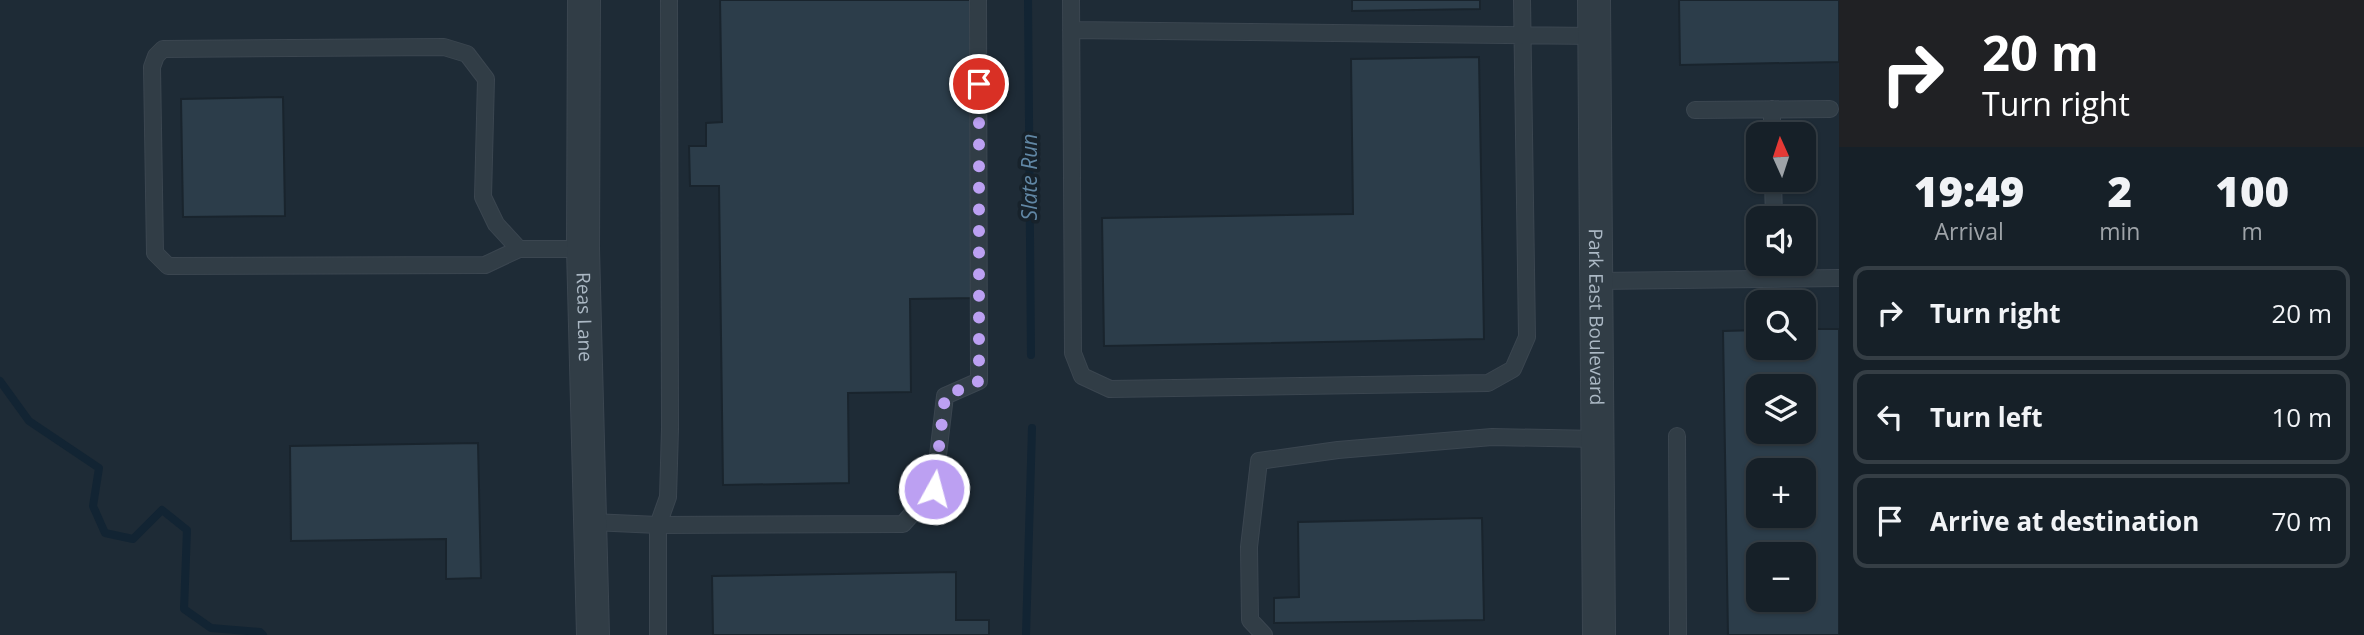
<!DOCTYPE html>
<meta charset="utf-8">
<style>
:root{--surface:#162028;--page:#1f2830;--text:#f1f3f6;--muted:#9ea3a8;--line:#353e45}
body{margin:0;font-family:"Open Sans",sans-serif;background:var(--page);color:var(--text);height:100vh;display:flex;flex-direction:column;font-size:26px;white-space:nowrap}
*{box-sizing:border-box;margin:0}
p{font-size:23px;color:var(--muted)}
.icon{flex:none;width:38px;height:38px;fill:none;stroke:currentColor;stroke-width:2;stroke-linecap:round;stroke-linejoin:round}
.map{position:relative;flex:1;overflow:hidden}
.side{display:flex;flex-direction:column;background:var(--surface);width:525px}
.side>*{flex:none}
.hud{background:#202124;color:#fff;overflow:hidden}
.needle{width:46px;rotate:357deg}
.fabs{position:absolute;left:1746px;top:122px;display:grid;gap:14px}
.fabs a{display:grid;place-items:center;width:70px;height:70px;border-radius:14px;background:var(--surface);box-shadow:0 2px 5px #0004,0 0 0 2px var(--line);font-size:35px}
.pin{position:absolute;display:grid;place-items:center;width:60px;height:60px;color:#fff;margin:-30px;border:4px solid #fff;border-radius:50%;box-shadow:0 2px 7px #0007}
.me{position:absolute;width:77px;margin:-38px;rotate:7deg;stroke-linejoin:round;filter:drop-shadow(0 0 5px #0008)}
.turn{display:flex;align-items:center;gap:24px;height:147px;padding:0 28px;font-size:32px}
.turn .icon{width:91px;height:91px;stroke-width:2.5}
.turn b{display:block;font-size:49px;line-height:60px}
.eta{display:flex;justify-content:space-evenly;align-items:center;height:119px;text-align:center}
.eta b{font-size:42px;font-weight:800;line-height:49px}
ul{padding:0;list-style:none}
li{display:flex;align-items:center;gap:21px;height:94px;margin:0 14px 10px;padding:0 14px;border:4px solid var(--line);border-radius:14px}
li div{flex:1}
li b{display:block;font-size:26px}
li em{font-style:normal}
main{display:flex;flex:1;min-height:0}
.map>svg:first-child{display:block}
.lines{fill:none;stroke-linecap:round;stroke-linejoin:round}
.stream{stroke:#122433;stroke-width:8}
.building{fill:#2c3d4a;stroke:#19242d;stroke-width:2;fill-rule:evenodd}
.service-casing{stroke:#3b4650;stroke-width:18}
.minor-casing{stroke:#3b4650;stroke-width:34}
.service{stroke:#313d46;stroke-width:16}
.minor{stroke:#313d46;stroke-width:32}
.route{stroke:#bca0f2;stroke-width:12;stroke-dasharray:0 21.6}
.labels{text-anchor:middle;stroke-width:7;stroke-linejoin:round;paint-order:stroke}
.street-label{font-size:19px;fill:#abb8c4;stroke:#17222b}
.water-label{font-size:21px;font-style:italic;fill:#6187a5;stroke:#17222b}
</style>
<main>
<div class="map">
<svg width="1839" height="635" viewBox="0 0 1839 635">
<rect width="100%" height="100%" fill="#1e2b36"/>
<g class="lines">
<path class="stream" d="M 1028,0 L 1031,355
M 0,381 L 29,421 L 99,468 L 93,506 L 105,533 L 133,539 L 162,510 L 187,530 L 184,609 L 211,628 L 260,632 L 263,635
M 1026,635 L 1032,428"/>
</g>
<path class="building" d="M 720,0 L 971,0 L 976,298 L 910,299 L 911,392 L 848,393 L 849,483 L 723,485 L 719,186 L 690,186 L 689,146 L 706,146 L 706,123 L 722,122 Z
M 1352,0 L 1480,0 L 1480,9 L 1352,11 Z
M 1679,0 L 1839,0 L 1839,62 L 1680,65 Z
M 1479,57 L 1484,339 L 1104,346 L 1102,218 L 1353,214 L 1351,59 Z
M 283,97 L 285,216 L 183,217 L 181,99 Z
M 1804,329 L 1839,329 L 1839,635 L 1728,635 L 1723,331 L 1759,330 L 1759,348 L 1804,348 ZM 1759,387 L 1804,387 L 1804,432 L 1759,432 ZM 1759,471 L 1804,471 L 1804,516 L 1759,516 ZM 1759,555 L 1804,555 L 1804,600 L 1759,600 Z
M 478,443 L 481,578 L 446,579 L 446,539 L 291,541 L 290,446 Z
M 1482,518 L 1484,620 L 1274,623 L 1274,598 L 1299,597 L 1298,522 Z
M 956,572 L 956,620 L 989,620 L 989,635 L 713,635 L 712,576 Z"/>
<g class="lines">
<g class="service-casing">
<path id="service" d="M 669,0 L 670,429 L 668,497 L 658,525 L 903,524 L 934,489 L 945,396 L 979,381 L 978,0
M 1071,0 L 1073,353 L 1082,376 L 1110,389 L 1488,383 L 1513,369 L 1527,337 L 1522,0
M 1071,30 L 1595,36
M 1772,109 L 1772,135
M 1695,110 L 1830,109
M 1773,180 L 1774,219
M 519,249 L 496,224 L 483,197 L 486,79 L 467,54 L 444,47 L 163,49 L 156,56 L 152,67 L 155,253 L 168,266 L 485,265 L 519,249 L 583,249
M 1597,281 L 1839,278
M 1677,436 L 1678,635
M 592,522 L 658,525 L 658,635
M 1264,635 L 1250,620 L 1249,547 L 1259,461 L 1338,450 L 1492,437 L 1598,439"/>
</g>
<g class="minor-casing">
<g id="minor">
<path id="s1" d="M 584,0 L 583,249 L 593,635"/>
<path id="s2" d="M 1594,0 L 1599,635"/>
</g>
</g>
<use href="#service" class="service"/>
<use href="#minor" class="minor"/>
</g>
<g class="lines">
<path class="route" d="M 934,489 L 945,396 L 979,381 L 979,84"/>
</g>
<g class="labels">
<g class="street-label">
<text dy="7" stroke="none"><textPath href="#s2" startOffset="317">Park East Boulevard</textPath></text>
<text dy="7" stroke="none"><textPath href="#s1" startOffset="317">Reas Lane</textPath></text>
</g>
<g class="water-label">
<text transform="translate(1030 177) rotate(-90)" y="7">Slate Run</text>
</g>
</g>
</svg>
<div class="fabs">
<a><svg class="needle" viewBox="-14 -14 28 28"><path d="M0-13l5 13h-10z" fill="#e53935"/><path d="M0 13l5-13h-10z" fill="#9ea3a8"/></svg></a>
<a><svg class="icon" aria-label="sound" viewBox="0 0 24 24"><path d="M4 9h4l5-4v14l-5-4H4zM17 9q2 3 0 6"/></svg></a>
<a><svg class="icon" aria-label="search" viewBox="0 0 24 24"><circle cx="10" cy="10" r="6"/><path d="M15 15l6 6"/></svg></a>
<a><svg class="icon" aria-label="layers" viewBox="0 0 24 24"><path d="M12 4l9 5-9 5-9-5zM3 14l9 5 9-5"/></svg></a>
<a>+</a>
<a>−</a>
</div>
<div class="pin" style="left:979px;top:84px;background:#d93025"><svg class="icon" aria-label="arrive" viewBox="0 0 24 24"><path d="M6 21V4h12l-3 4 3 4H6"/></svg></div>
<svg class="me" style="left:934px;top:489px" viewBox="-20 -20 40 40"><circle r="17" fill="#bca0f2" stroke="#fff" stroke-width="3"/><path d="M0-11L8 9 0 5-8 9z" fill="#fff"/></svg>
</div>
<section class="side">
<div class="hud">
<div class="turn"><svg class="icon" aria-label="right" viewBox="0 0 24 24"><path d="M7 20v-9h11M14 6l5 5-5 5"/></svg><div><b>20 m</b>Turn right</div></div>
</div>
<div class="eta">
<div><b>19:49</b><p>Arrival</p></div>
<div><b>2</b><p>min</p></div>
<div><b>100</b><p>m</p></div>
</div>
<ul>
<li><svg class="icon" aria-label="right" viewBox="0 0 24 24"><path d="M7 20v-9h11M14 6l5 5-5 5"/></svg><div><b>Turn right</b></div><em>20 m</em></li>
<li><svg class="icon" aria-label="left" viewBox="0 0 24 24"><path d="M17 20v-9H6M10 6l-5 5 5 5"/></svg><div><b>Turn left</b></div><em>10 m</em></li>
<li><svg class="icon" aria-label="arrive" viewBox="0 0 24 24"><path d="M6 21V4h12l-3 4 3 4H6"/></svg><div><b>Arrive at destination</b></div><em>70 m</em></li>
</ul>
</section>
</main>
